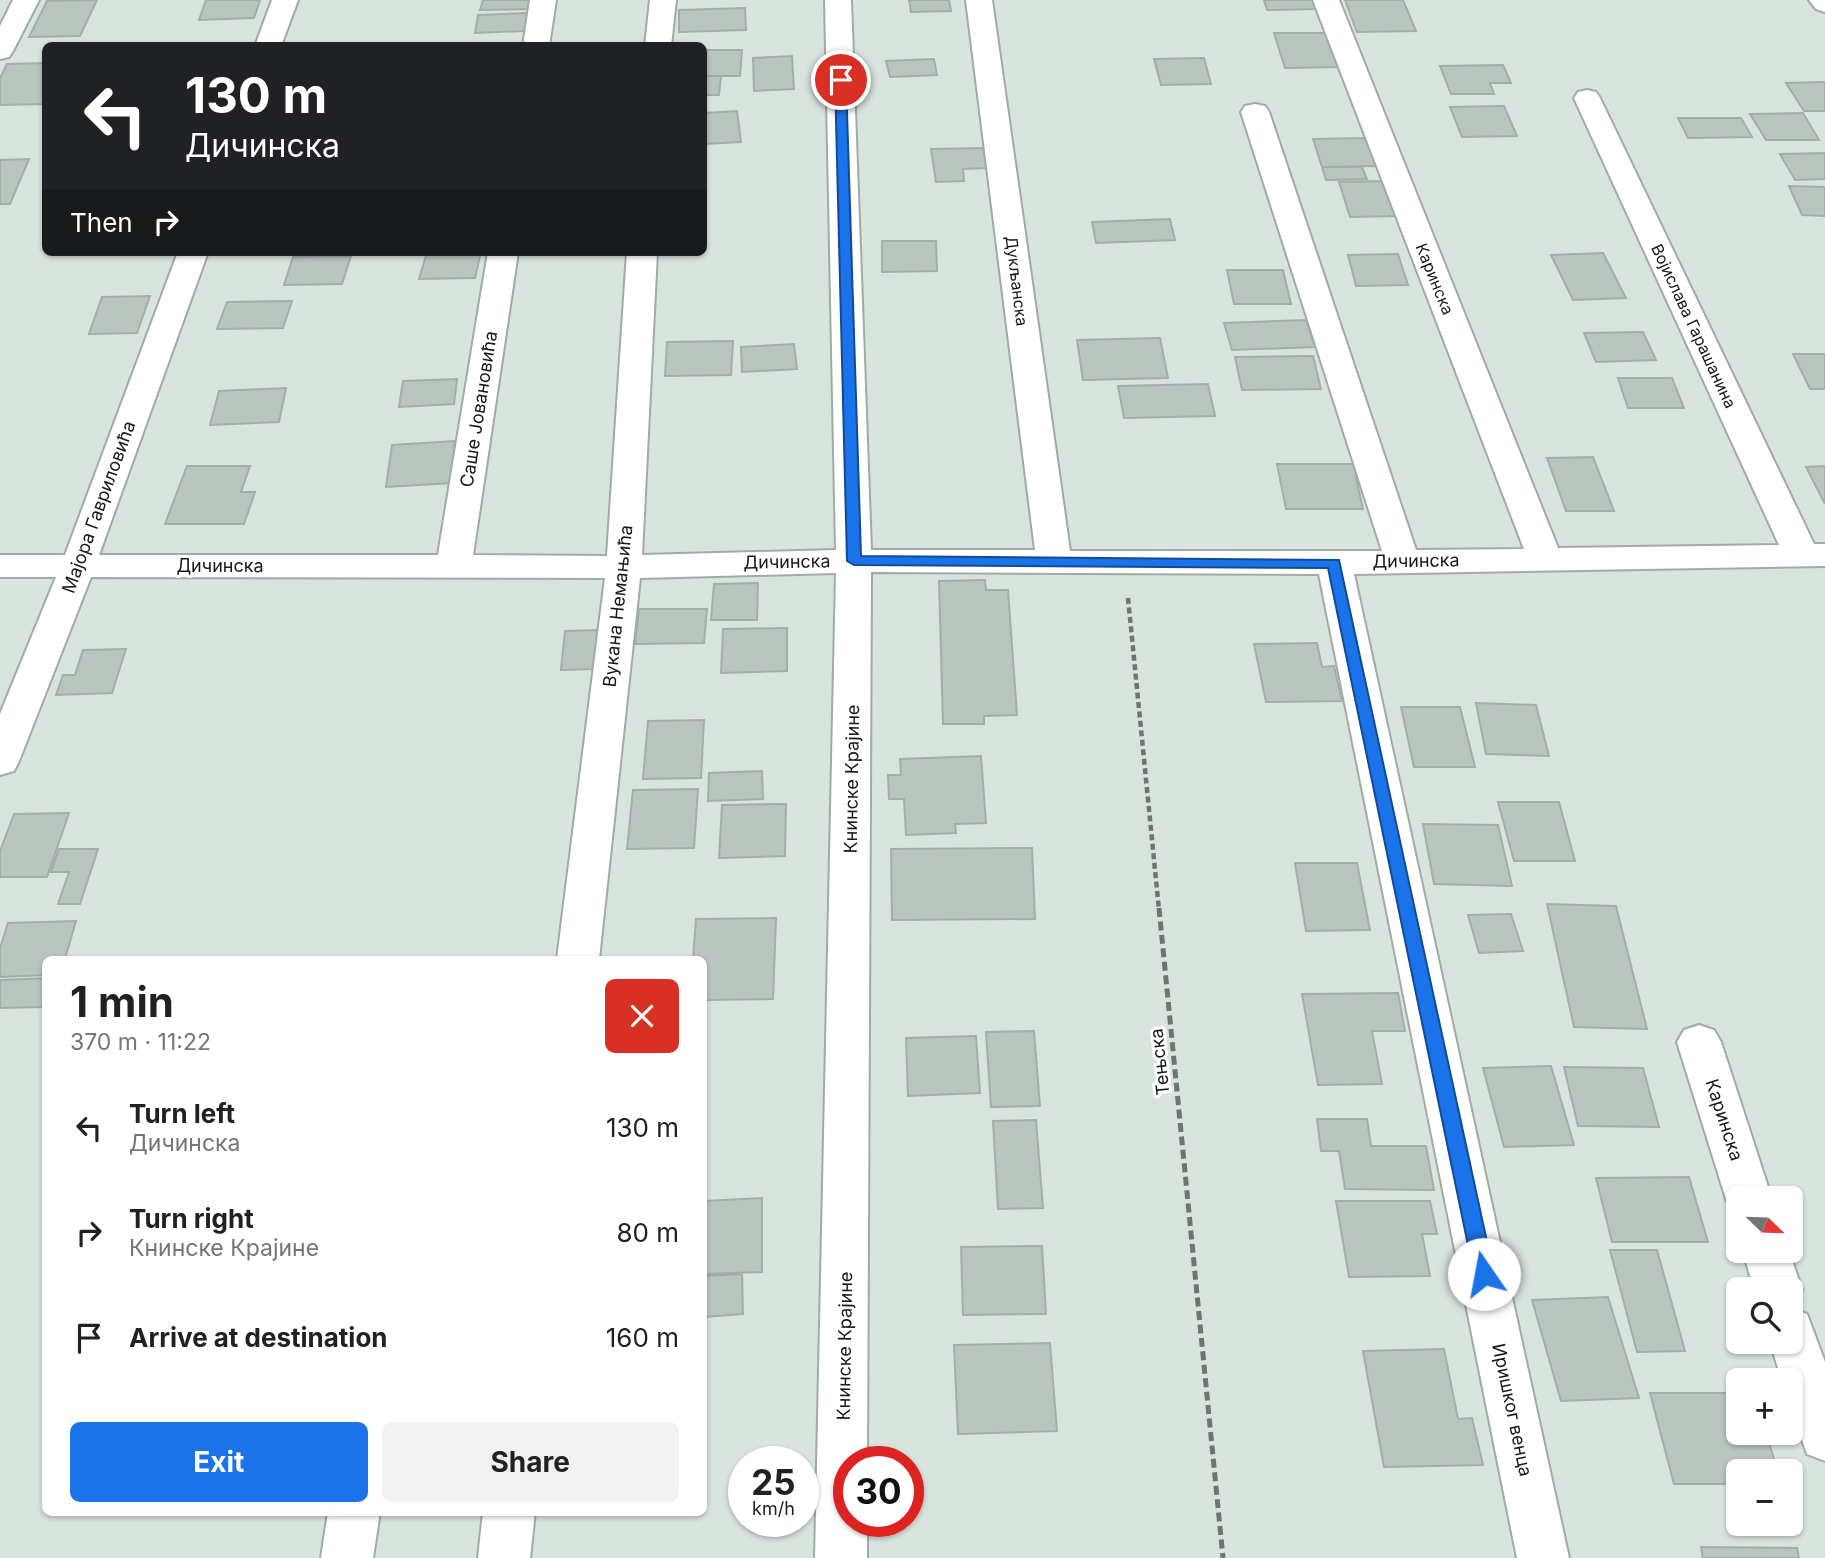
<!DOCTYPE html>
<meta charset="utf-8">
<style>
:root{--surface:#fff;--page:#f2f2f2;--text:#202124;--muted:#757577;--accent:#1a73e8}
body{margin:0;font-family:Inter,sans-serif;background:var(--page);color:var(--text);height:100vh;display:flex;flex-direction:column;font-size:26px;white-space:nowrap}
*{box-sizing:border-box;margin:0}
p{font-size:23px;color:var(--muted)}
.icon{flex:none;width:38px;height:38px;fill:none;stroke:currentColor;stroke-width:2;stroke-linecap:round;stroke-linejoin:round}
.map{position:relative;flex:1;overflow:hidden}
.sheet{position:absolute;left:42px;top:956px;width:665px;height:560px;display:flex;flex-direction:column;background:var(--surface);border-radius:10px;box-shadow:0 2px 5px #0004}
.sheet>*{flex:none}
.hud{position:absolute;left:42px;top:42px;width:665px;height:214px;border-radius:10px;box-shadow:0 2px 5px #0004;background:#202124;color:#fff;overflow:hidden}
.needle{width:46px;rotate:113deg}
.buttons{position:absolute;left:1726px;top:1186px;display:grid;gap:14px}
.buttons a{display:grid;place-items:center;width:77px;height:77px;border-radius:10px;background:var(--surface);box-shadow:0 2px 5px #0004;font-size:35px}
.speed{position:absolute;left:728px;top:1446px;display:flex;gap:14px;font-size:35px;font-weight:700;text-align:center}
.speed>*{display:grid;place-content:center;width:91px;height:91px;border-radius:50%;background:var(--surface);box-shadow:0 2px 5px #0004;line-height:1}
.speed small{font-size:18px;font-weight:400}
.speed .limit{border:10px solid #d22;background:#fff;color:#111}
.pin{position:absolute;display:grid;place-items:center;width:60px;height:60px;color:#fff;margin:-30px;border:4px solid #fff;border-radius:50%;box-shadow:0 2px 7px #0007}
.me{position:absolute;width:77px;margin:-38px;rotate:348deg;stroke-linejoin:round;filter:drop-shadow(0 0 5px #0008)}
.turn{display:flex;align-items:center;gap:24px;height:147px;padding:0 28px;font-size:32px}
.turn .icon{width:91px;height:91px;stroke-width:2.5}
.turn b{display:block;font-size:49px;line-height:60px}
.then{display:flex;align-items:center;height:66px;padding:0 28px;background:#0003;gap:14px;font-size:26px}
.round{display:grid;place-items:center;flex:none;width:74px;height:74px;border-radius:10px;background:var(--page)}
.head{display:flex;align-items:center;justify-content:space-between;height:119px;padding:0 28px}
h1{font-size:42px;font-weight:700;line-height:52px}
.primary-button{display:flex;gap:14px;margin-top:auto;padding:14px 28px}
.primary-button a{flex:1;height:80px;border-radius:10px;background:var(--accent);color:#fff;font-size:28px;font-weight:700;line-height:80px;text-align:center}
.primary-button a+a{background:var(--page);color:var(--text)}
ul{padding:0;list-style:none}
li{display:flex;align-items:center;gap:21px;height:105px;padding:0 28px}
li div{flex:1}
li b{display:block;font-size:26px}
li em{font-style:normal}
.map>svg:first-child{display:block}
.building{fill:#bac5bf;stroke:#a4aea9;stroke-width:2}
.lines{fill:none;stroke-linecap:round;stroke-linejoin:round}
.minor-casing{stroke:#a0aba5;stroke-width:4}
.path-far1{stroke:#6e7571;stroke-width:4.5;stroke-dasharray:6 3.5;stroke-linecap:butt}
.path{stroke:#6e7571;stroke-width:5;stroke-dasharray:9 4.5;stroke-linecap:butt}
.minor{fill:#fff;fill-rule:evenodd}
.route{fill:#1a73e8;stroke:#114b97;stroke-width:2}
.labels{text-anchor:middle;stroke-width:6;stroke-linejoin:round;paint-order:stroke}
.far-street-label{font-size:16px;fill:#151917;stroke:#fff}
.street-label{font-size:18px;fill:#151917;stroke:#fff}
</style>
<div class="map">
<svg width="1825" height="1558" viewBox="0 0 1825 1558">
<rect width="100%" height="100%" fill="#d9e4de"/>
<path class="building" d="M 97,0 L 80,36 L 29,37 L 47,1 Z
M 206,0 L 260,0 L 254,18 L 199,20 Z
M 483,0 L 535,0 L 533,9 L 480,10 Z
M 909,0 L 949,0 L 951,11 L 911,12 Z
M 1264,0 L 1315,0 L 1318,9 L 1267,10 Z
M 1345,0 L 1403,0 L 1416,31 L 1357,32 Z
M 745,8 L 746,30 L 679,32 L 679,10 Z
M 527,13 L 525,31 L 475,33 L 478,15 Z
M 1274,33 L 1330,33 L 1341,67 L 1285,68 Z
M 704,50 L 742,50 L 740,76 L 704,76 Z
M 792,56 L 794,89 L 754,91 L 753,58 Z
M 1204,58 L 1211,84 L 1161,85 L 1154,59 Z
M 934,59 L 937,75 L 890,77 L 886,61 Z
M 46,63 L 46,104 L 0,105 L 0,78 L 7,64 Z
M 1503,65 L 1511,83 L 1490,83 L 1494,94 L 1451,94 L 1440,66 Z
M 704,76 L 721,76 L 719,95 L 704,95 Z
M 1825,82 L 1825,111 L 1804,111 L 1786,83 Z
M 1504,106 L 1517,136 L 1462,137 L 1450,107 Z
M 737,111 L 741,142 L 704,144 L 704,113 Z
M 1803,113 L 1819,140 L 1766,140 L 1750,114 Z
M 1678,118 L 1741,118 L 1752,137 L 1688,138 Z
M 1368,138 L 1378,166 L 1322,167 L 1313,139 Z
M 983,148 L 987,168 L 963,169 L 964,181 L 936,182 L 931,149 Z
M 1825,153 L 1825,179 L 1795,180 L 1780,154 Z
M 29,159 L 10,204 L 0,204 L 0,160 Z
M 1322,167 L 1362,167 L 1367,179 L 1326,180 Z
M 1386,181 L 1398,216 L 1350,217 L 1339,182 Z
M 1789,186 L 1825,187 L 1825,216 L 1802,215 Z
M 1170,219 L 1175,240 L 1096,243 L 1092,222 Z
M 882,241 L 936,241 L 937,271 L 882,272 Z
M 427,252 L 481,252 L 475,278 L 419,279 Z
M 1603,253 L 1626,298 L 1573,300 L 1551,255 Z
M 1398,254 L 1408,285 L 1356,286 L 1348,255 Z
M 351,256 L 342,284 L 284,285 L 293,257 Z
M 1227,270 L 1283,270 L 1291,304 L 1234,304 Z
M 150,296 L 137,333 L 89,334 L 102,297 Z
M 292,301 L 283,328 L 217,329 L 227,302 Z
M 1306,320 L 1315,347 L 1232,350 L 1224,323 Z
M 1643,332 L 1656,360 L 1596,362 L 1584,333 Z
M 1160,338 L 1168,378 L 1083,380 L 1077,340 Z
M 733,341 L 731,375 L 665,376 L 667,342 Z
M 794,344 L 797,369 L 742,372 L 741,347 Z
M 1793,354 L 1825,354 L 1825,389 L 1810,389 Z
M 1313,356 L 1321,389 L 1242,390 L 1235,357 Z
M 1618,378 L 1672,378 L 1684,408 L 1628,408 Z
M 457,379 L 454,404 L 399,407 L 403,381 Z
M 1208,384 L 1215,416 L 1124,418 L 1118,386 Z
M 286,388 L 279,422 L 210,425 L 219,391 Z
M 455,441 L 452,483 L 386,487 L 392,445 Z
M 1593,457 L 1614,511 L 1566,511 L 1547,458 Z
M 1277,464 L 1353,464 L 1363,509 L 1286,509 Z
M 187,466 L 250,466 L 241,492 L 255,492 L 244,524 L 165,524 Z
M 1825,466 L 1825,504 L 1806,467 Z
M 985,580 L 986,590 L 1008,590 L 1017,715 L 984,716 L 984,724 L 943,724 L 939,581 Z
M 758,583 L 757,620 L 711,620 L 714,584 Z
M 639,609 L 707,609 L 704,643 L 635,644 Z
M 787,628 L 787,671 L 721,673 L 723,629 Z
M 600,630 L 596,669 L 561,670 L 565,631 Z
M 1317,643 L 1322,667 L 1334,666 L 1342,701 L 1266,702 L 1254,644 Z
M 126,649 L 112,693 L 56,695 L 63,675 L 75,675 L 83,650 Z
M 1476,703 L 1536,705 L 1549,756 L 1486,754 Z
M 1401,707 L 1460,707 L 1475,767 L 1414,767 Z
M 704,720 L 701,778 L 643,779 L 648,721 Z
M 981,756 L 986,823 L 955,824 L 956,833 L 906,835 L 904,799 L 889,799 L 888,775 L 901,775 L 900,759 Z
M 762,771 L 763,799 L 708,801 L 709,773 Z
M 698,789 L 694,848 L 627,849 L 633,790 Z
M 1498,802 L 1559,802 L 1575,861 L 1514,861 Z
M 786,804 L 785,856 L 719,858 L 722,805 Z
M 69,813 L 47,877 L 0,877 L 0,851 L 14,814 Z
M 1423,824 L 1498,825 L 1512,886 L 1434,884 Z
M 1032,848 L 1035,919 L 892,920 L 891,849 Z
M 59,849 L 98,849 L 80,904 L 58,904 L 69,872 L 51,872 Z
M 1295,863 L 1357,863 L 1370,930 L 1306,931 Z
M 1547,904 L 1616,906 L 1647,1029 L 1574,1027 Z
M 1511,914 L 1523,951 L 1479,953 L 1468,915 Z
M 776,918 L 773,999 L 704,1000 L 704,959 L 693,959 L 696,919 Z
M 76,921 L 65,959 L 46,959 L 46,975 L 0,977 L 0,948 L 8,923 Z
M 46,978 L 46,994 L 42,1007 L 0,1008 L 0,980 Z
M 1398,993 L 1405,1031 L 1372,1031 L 1382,1084 L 1318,1085 L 1302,994 Z
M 1034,1031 L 1040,1106 L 991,1107 L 986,1032 Z
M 976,1036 L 980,1093 L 908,1096 L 906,1038 Z
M 1551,1066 L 1574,1145 L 1504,1147 L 1483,1068 Z
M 1564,1067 L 1643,1068 L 1659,1127 L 1578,1126 Z
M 1317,1119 L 1367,1119 L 1371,1146 L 1426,1146 L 1434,1190 L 1345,1189 L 1339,1151 L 1321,1151 Z
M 1036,1120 L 1043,1208 L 998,1209 L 993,1121 Z
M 1689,1177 L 1708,1242 L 1612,1242 L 1596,1178 Z
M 762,1198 L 762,1272 L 704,1274 L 704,1201 Z
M 1336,1201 L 1430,1201 L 1437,1234 L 1422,1234 L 1430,1276 L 1349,1277 Z
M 1042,1246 L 1046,1314 L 963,1315 L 961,1247 Z
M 1610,1250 L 1657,1250 L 1685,1351 L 1637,1352 Z
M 742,1274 L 743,1314 L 704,1317 L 704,1276 Z
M 1608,1297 L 1639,1398 L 1561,1401 L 1532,1300 Z
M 1050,1343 L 1057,1431 L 958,1434 L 954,1345 Z
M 1444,1349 L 1458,1419 L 1472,1418 L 1483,1465 L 1384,1467 L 1363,1351 Z
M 1650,1393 L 1738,1393 L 1738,1433 L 1766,1433 L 1778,1472 L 1738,1472 L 1738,1484 L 1674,1484 Z
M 1701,1547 L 1797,1548 L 1799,1558 L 1703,1558 Z"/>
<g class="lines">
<g class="minor-casing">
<path id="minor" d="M 13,0 L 39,0 L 13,51 L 9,57 L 0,59 L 0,26 Z
M 272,0 L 298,0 L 281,46 L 255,46 Z
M 530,0 L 556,0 L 549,46 L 523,46 Z
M 650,0 L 676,0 L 671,46 L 645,46 Z
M 825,0 L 851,0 L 871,550 L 1035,550 L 966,0 L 992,0 L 1070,551 L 1382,551 L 1241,112 L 1245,106 L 1255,104 L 1265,106 L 1269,112 L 1416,550 L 1524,549 L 1313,0 L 1339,0 L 1558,548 L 1779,545 L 1574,98 L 1578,92 L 1587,90 L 1596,92 L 1600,98 L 1814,544 L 1825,544 L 1825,566 L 1354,574 L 1569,1558 L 1517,1558 L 1319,574 L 871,572 L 867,1461 L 849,1461 L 849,1521 L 867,1521 L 867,1558 L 815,1558 L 836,573 L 640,578 L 599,959 L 557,959 L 605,578 L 91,577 L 19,761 L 14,771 L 0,775 L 0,714 L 56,577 L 0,577 L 0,555 L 65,555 L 178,252 L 208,252 L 99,555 L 438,555 L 488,252 L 518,252 L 473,555 L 607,556 L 627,252 L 657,252 L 642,555 L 836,550 Z
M 1809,0 L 1825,0 L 1825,12 L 1816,9 Z
M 1699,1025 L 1714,1030 L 1721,1042 L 1772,1199 L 1738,1199 L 1738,1215 L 1733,1213 L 1726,1199 L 1677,1042 L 1684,1030 Z
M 1743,1251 L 1789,1251 L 1802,1290 L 1795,1305 L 1790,1306 L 1790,1290 L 1754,1290 Z
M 1790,1308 L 1807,1314 L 1825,1362 L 1825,1461 L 1807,1454 L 1790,1407 L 1790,1381 L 1782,1381 L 1770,1342 L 1790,1342 Z
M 328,1512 L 380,1512 L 373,1558 L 321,1558 Z
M 483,1512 L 535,1512 L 530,1558 L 478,1558 Z"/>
</g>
<path class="path-far1" d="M 1128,598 L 1159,910"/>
<path class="path" d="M 1159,908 L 1223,1558"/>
<use href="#minor" class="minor"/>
</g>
<path class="route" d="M 841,77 L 846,80 L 861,556 L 1339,560 L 1494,1274 L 1491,1280 L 1484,1283 L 1477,1280 L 1474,1274 L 1328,568 L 854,565 L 847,561 L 835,80 Z"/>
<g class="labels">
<g class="far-street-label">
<text transform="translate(1435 279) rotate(68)" y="6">Каринска</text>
<text transform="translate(1017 281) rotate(83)" y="6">Дукљанска</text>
<text transform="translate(1694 326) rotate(65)" y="6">Војислава Гарашанина</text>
</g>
<g class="street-label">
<text transform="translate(479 409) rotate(-81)" y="6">Саше Јовановића</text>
<text transform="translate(99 507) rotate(-70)" y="6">Мајора Гавриловића</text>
<text transform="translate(1416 561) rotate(-1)" y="6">Дичинска</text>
<text transform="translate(787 562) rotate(-1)" y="6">Дичинска</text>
<text x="220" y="572">Дичинска</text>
<text transform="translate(618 606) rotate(-84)" y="6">Вукана Немањића</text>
<text transform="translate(852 779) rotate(-89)" y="6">Книнске Крајине</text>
<text transform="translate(1160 1062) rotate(-96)" y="6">Тењска</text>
<text transform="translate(1724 1120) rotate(72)" y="6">Каринска</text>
<text transform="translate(845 1346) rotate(-89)" y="6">Книнске Крајине</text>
<text transform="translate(1512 1410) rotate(78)" y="6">Иришког венца</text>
</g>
</g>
</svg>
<div class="buttons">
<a><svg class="needle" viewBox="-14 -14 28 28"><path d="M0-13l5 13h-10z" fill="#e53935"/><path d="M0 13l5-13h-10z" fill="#757577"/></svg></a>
<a><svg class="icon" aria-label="search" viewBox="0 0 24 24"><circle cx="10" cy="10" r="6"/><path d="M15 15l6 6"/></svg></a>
<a>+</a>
<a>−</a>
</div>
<div class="speed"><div>25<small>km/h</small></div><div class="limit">30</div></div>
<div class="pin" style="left:841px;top:80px;background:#d93025"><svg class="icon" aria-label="arrive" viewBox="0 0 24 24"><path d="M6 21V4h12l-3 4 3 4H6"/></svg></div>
<svg class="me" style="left:1484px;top:1274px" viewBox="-20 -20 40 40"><circle r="19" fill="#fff"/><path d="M0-13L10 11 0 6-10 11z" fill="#1a73e8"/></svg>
<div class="hud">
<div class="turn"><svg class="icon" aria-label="left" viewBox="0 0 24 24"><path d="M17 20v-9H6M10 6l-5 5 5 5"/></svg><div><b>130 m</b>Дичинска</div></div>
<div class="then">Then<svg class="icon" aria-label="right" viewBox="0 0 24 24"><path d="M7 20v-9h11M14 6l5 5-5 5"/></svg></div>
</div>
<section class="sheet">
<div class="head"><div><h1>1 min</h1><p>370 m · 11:22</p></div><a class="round" style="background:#d93025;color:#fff"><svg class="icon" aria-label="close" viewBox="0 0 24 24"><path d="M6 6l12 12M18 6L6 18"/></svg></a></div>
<ul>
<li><svg class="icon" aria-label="left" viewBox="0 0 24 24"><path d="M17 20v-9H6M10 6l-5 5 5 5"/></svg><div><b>Turn left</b><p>Дичинска</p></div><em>130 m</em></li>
<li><svg class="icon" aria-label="right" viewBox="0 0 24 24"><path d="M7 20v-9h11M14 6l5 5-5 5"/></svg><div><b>Turn right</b><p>Книнске Крајине</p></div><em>80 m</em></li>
<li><svg class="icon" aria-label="arrive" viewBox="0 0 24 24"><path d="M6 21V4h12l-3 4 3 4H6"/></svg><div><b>Arrive at destination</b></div><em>160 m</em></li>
</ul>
<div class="primary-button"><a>Exit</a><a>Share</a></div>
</section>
</div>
